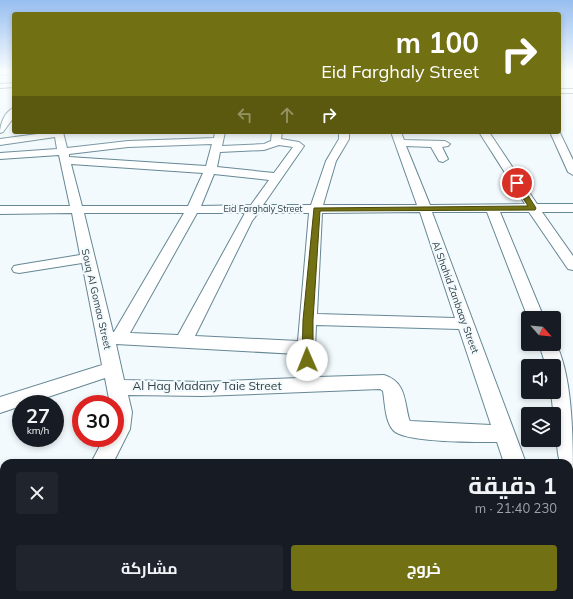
<!DOCTYPE html>
<html lang="ar">
<meta charset="utf-8">
<style>
:root{--surface:#171b24;--page:#20242c;--text:#f1f3f6;--muted:#9ea1a6;--accent:#717013}
body{margin:0;font-family:Mulish,Cairo,sans-serif;background:var(--page);color:var(--text);direction:rtl;height:100vh;display:flex;flex-direction:column;font-size:15px;white-space:nowrap}
*{box-sizing:border-box;margin:0}
p{font-size:13px;color:var(--muted)}
.icon{flex:none;width:22px;height:22px;fill:none;stroke:currentColor;stroke-width:2;stroke-linecap:round;stroke-linejoin:round}
.map{position:relative;flex:1;overflow:hidden;direction:ltr}
.drawer{position:absolute;left:0px;top:459px;width:573px;height:140px;display:flex;flex-direction:column;background:var(--surface);border-radius:12px 12px 0 0;box-shadow:0 2px 6px #0003;direction:rtl}
.drawer>*{flex:none}
.banner{position:absolute;left:12px;top:12px;width:549px;height:122px;border-radius:4px;box-shadow:0 2px 6px #0003;direction:rtl;background:#717013;color:#fff;overflow:hidden}
.needle{width:26px;rotate:117deg}
.buttons{position:absolute;left:521px;top:311px;display:grid;gap:8px}
.buttons a{display:grid;place-items:center;width:40px;height:40px;border-radius:4px;background:var(--surface);box-shadow:0 2px 6px #0003;font-size:20px}
.speed{position:absolute;left:12px;top:395px;display:flex;gap:8px;font-size:20px;font-weight:700;text-align:center}
.speed>*{display:grid;place-content:center;width:52px;height:52px;border-radius:50%;background:var(--surface);box-shadow:0 2px 6px #0003;line-height:1}
.speed small{font-size:10px;font-weight:400}
.speed .limit{border:6px solid #d22;background:#fff;color:#111}
.pin{position:absolute;display:grid;place-items:center;width:34px;height:34px;color:#fff;margin:-17px;border:2px solid #fff;border-radius:50%;box-shadow:0 1px 4px #0007}
.me{position:absolute;width:44px;margin:-22px;rotate:359deg;stroke-linejoin:round;filter:drop-shadow(0 0 3px #0008)}
.turn{display:flex;align-items:center;gap:14px;height:84px;padding:0 16px;font-size:18px}
.turn .icon{width:52px;height:52px;stroke-width:2.5}
.turn b{display:block;font-size:28px;line-height:34px}
.lanes{display:flex;align-items:center;height:38px;padding:0 16px;background:#0003;justify-content:center;gap:20px;direction:ltr}
.lanes .off{opacity:.35}
.round{display:grid;place-items:center;flex:none;width:42px;height:42px;border-radius:4px;background:var(--page)}
.head{display:flex;align-items:center;justify-content:space-between;height:68px;padding:0 16px}
h1{font-size:24px;font-weight:700;line-height:30px}
.primary-button{display:flex;gap:8px;margin-top:auto;padding:8px 16px}
.primary-button a{flex:1;height:46px;border-radius:4px;background:var(--accent);color:#fff;font-size:16px;font-weight:700;line-height:46px;text-align:center}
.primary-button a+a{background:var(--page);color:var(--text)}
.map>svg:first-child{display:block}
.lines{fill:none;stroke-linecap:round;stroke-linejoin:round}
.minor-casing{stroke:#668795;stroke-width:2}
.minor{fill:#fff;fill-rule:evenodd}
.route{fill:#717013;stroke:#49490c}
.labels{text-anchor:middle;stroke-width:4;stroke-linejoin:round;paint-order:stroke}
.far-street-label{font-size:9px;fill:#314046;stroke:#f2fafd}
.street-label{font-size:10px;fill:#314046;stroke:#f2fafd}
.near-street-label{font-size:12px;fill:#314046;stroke:#f2fafd}
</style>
<div class="map">
<svg width="573" height="599" viewBox="0 0 573 599">
<rect width="100%" height="100%" fill="#f2fafd"/>
<g class="lines">
<g class="minor-casing">
<path id="minor" d="M 0,72 L 14,72 L 14,74 L 0,75 Z
M 14,83 L 14,87 L 0,88 L 0,84 Z
M 559,89 L 573,89 L 573,93 L 559,93 Z
M 14,108 L 14,117 L 3,132 L 0,133 C 0,124 5,111 14,108 Z
M 559,131 L 573,160 L 573,175 L 568,172 L 550,132 Z
M 52,132 L 63,132 L 67,148 L 128,141 L 214,138 L 215,132 L 225,132 L 222,146 L 264,144 L 271,141 L 272,132 L 282,132 L 281,139 L 299,142 L 304,146 L 263,205 L 311,205 L 326,161 L 339,139 L 339,132 L 349,132 L 349,139 L 336,161 L 323,205 L 417,205 L 391,132 L 401,132 L 404,140 L 445,141 L 450,144 L 448,146 L 442,147 L 448,159 L 443,162 L 439,161 L 431,147 L 406,146 L 430,205 L 525,204 L 479,132 L 489,132 L 537,204 L 573,204 L 573,212 L 542,212 L 573,256 L 573,270 L 568,269 L 529,212 L 500,212 L 544,318 L 528,318 L 487,212 L 432,212 L 526,463 L 504,463 L 497,442 C 477,442 404,443 393,430 C 385,421 385,403 383,391 L 380,389 L 202,396 L 128,395 L 132,412 L 130,429 L 113,463 L 91,463 L 104,438 L 115,438 L 115,404 L 110,404 L 105,378 L 27,404 L 21,404 L 21,406 L 0,413 L 0,397 L 102,365 L 82,263 L 19,273 L 14,272 L 12,269 L 14,266 L 19,265 L 80,255 L 72,213 L 0,214 L 0,206 L 70,206 L 59,155 L 0,159 L 0,153 L 57,149 L 55,137 L 0,145 L 0,139 ZM 212,144 L 206,166 L 69,157 L 69,154 L 128,147 ZM 279,145 L 293,147 L 274,173 L 217,167 L 220,152 L 264,150 ZM 71,164 L 203,173 L 188,206 L 82,206 ZM 214,174 L 269,180 L 251,205 L 201,206 ZM 420,212 L 455,318 L 317,314 L 322,213 ZM 84,213 L 184,213 L 114,332 L 113,332 ZM 197,213 L 245,213 L 178,335 L 130,333 ZM 258,213 L 309,213 L 298,341 L 195,336 L 252,221 ZM 316,325 L 459,329 L 491,425 L 410,421 L 409,419 C 404,400 406,382 384,375 L 318,377 L 315,348 ZM 116,344 L 297,354 L 299,378 L 202,382 L 124,380 Z
M 554,340 C 573,373 573,440 573,480 L 569,478 L 569,463 L 560,463 L 558,454 L 551,392 L 554,392 L 554,366 L 546,366 L 539,344 L 554,344 Z
M 569,585 L 573,590 L 573,599 L 549,599 L 547,595 L 569,595 Z
M 22,595 L 50,595 L 48,599 L 20,599 Z
M 168,595 L 196,595 L 197,599 L 169,599 Z
M 387,595 L 456,595 L 456,599 L 389,599 Z"/>
</g>
<use href="#minor" class="minor"/>
</g>
<linearGradient id="sky" x2="0" y2="1"><stop stop-color="#97bef0"/><stop offset="0.46" stop-color="#f9fdfe"/><stop offset="1" stop-color="#f9fdfe" stop-opacity="0"/></linearGradient>
<rect width="573" height="156" fill="url(#sky)"/>
<path class="route" d="M 514,181 L 519,181 L 536,208 L 535,210 L 320,211 L 313,320 L 313,360 L 311,363 L 304,363 L 302,360 L 303,320 L 314,208 L 528,206 L 513,183 Z"/>
<g class="labels">
<g class="far-street-label">
<text x="263" y="212">Eid Farghaly Street</text>
</g>
<g class="street-label">
<text transform="translate(456 297) rotate(70)" y="4">Al Shahid Zanbaay Street</text>
<text transform="translate(97 299) rotate(77)" y="4">Souq Al Gomaa Street</text>
</g>
<g class="near-street-label">
<text x="207" y="390">Al Hag Madany Taie Street</text>
</g>
</g>
</svg>
<div class="buttons">
<a><svg class="needle" viewBox="-14 -14 28 28"><path d="M0-13l5 13h-10z" fill="#e53935"/><path d="M0 13l5-13h-10z" fill="#9ea1a6"/></svg></a>
<a><svg class="icon" aria-label="sound" viewBox="0 0 24 24"><path d="M4 9h4l5-4v14l-5-4H4zM17 9q2 3 0 6"/></svg></a>
<a><svg class="icon" aria-label="layers" viewBox="0 0 24 24"><path d="M12 4l9 5-9 5-9-5zM3 14l9 5 9-5"/></svg></a>
</div>
<div class="speed"><div>27<small>km/h</small></div><div class="limit">30</div></div>
<div class="pin" style="left:517px;top:183px;background:#d93025"><svg class="icon" aria-label="arrive" viewBox="0 0 24 24"><path d="M6 21V4h12l-3 4 3 4H6"/></svg></div>
<svg class="me" style="left:307px;top:360px" viewBox="-20 -20 40 40"><circle r="19" fill="#fff"/><path d="M0-13L10 11 0 6-10 11z" fill="#717013"/></svg>
<div class="banner">
<div class="turn"><svg class="icon" aria-label="right" viewBox="0 0 24 24"><path d="M7 20v-9h11M14 6l5 5-5 5"/></svg><div><b>100 m</b>Eid Farghaly Street</div></div>
<div class="lanes"><svg class="icon off" aria-label="left" viewBox="0 0 24 24"><path d="M17 20v-9H6M10 6l-5 5 5 5"/></svg><svg class="icon off" aria-label="ahead" viewBox="0 0 24 24"><path d="M12 20V5M6 11l6-6 6 6"/></svg><svg class="icon" aria-label="right" viewBox="0 0 24 24"><path d="M7 20v-9h11M14 6l5 5-5 5"/></svg></div>
</div>
<section class="drawer">
<div class="head"><div><h1>1 دقيقة</h1><p>230 m · 21:40</p></div><a class="round"><svg class="icon" aria-label="close" viewBox="0 0 24 24"><path d="M6 6l12 12M18 6L6 18"/></svg></a></div>
<div class="primary-button"><a>خروج</a><a>مشاركة</a></div>
</section>
</div>
